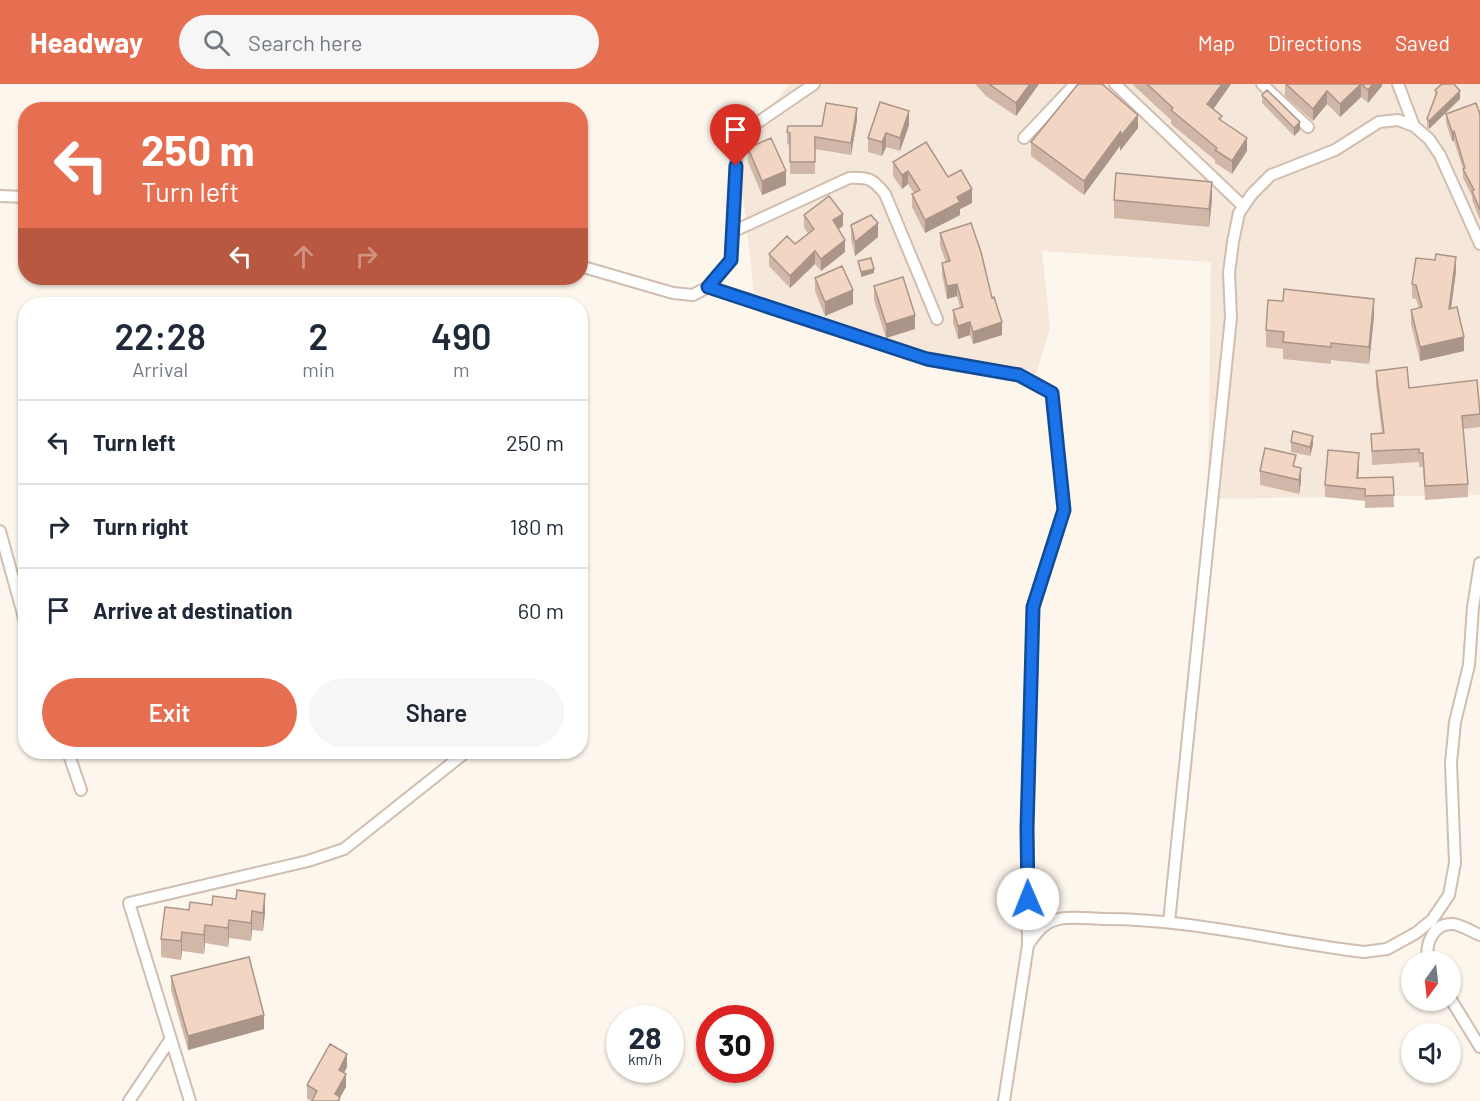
<!DOCTYPE html>
<style>
:root{--surface:#fff;--page:#f6f6f7;--text:#1f2937;--muted:#747a83;--line:#e0e1e3;--accent:#e76f51}
body{margin:0;font-family:Barlow,sans-serif;background:var(--page);color:var(--text);height:100vh;display:flex;flex-direction:column;font-size:22px;white-space:nowrap}
*{box-sizing:border-box;margin:0}
p{font-size:20px;color:var(--muted)}
.icon{flex:none;width:33px;height:33px;fill:none;stroke:currentColor;stroke-width:2;stroke-linecap:round;stroke-linejoin:round}
.map{position:relative;flex:1;overflow:hidden}
.details{position:absolute;left:18px;top:213px;width:570px;height:462px;display:flex;flex-direction:column;background:var(--surface);border-radius:24px;box-shadow:0 2px 4px #0004}
.details>*{flex:none}
.guide{position:absolute;left:18px;top:18px;width:570px;height:183px;border-radius:24px;box-shadow:0 2px 4px #0004;background:#e76f51;color:#fff;overflow:hidden}
.needle{width:39px;rotate:195deg}
.controls{position:absolute;left:1401px;top:867px;display:grid;gap:12px}
.controls a{display:grid;place-items:center;width:60px;height:60px;border-radius:50%;background:var(--surface);box-shadow:0 2px 4px #0004;font-size:30px}
.speed{position:absolute;left:606px;top:921px;display:flex;gap:12px;font-size:30px;font-weight:700;text-align:center}
.speed>*{display:grid;place-content:center;width:78px;height:78px;border-radius:50%;background:var(--surface);box-shadow:0 2px 4px #0004;line-height:1}
.speed small{font-size:15px;font-weight:400}
.speed .limit{border:9px solid #d22;background:#fff;color:#111}
.pin{position:absolute;display:grid;place-items:center;width:51px;height:51px;color:#fff;margin:-62px -26px;border-radius:50% 50% 50% 0;rotate:-45deg;box-shadow:0 0 6px #0007}
.pin .icon{rotate:45deg}
.me{position:absolute;width:66px;margin:-33px;rotate:359deg;stroke-linejoin:round;filter:drop-shadow(0 0 4px #0008)}
.turn{display:flex;align-items:center;gap:21px;height:126px;padding:0 24px;font-size:27px}
.turn .icon{width:78px;height:78px;stroke-width:2.5}
.turn b{display:block;font-size:42px;line-height:51px}
.lanes{display:flex;align-items:center;height:57px;padding:0 24px;background:#0003;justify-content:center;gap:30px;direction:ltr}
.lanes .off{opacity:.35}
.eta{display:flex;justify-content:space-evenly;align-items:center;height:102px;text-align:center}
.eta b{font-size:36px;font-weight:600;line-height:42px}
.cta{display:flex;gap:12px;margin-top:auto;padding:12px 24px}
.cta a{flex:1;height:69px;border-radius:36px;background:var(--accent);color:#fff;font-size:24px;font-weight:600;line-height:69px;text-align:center}
.cta a+a{background:var(--page);color:var(--text)}
ul{padding:0;list-style:none}
li{display:flex;align-items:center;gap:18px;height:84px;padding:0 24px;border-top:2px solid var(--line)}
li div{flex:1}
li b{display:block;font-size:22px}
li em{font-style:normal}
header{display:flex;align-items:center;gap:36px;box-sizing:border-box;height:84px;padding:0 30px;background:var(--accent);color:#fff}
header strong{font-size:28px}
nav{display:flex;gap:33px;margin-inline-start:auto;font-size:21px}
.search{width:420px;height:54px;background:var(--page);display:flex;align-items:center;gap:15px;box-sizing:border-box;padding:0 21px;border-radius:33px;color:var(--muted);font-size:22px}
.map>svg:first-child{display:block}
.residential{fill:#f5e8da}
.lines{fill:none;stroke-linecap:round;stroke-linejoin:round}
.minor-casing{stroke:#d1beb0;stroke-width:14}
.minor{stroke:#fff;stroke-width:10}
.wall{fill:#d1b7a8}
.shaded-wall{fill:#aa9588}
.building{fill:#f3d5c3;stroke:#aa9588;stroke-width:1.5}
.route-casing{stroke:#114b97;stroke-width:15}
.route{stroke:#1a73e8;stroke-width:10}
</style>
<header>
<strong>Headway</strong>
<div class="search"><svg class="icon" aria-label="search" viewBox="0 0 24 24"><circle cx="10" cy="10" r="6"/><path d="M15 15l6 6"/></svg>Search here</div>
<nav><a>Map</a><a>Directions</a><a>Saved</a></nav>
</header>
<div class="map">
<svg width="1480" height="1017" viewBox="0 0 1480 1017">
<rect width="100%" height="100%" fill="#fdf6ec"/>
<path class="residential" d="M 790,0 L 1480,0 L 1480,411 L 1208,415 L 1211,178 L 1042,167 L 1050,244 L 1032,303 L 754,209 L 737,60 Z"/>
<g class="lines">
<g class="minor-casing">
<path id="minor" d="M 1115,0 L 1243,122
M 1262,0 L 1308,43
M 1398,0 L 1414,42
M 1024,54 L 1075,0
M 0,112 L 26,113
M 732,148 L 849,94 C 869,93 873,95 885,110 L 937,235
M 580,182 L 673,209 L 693,211 L 708,203 L 731,176 L 737,60 L 741,50 L 814,0
M 708,203 L 927,275 L 1019,291 L 1052,309 L 1064,426 L 1033,523 L 1027,745 L 1028,860
M 0,447 L 26,541
M 68,668 L 81,706
M 1169,838 L 1231,233 L 1229,189 L 1233,158 L 1239,129 L 1252,110 L 1271,91 L 1335,66 L 1379,38 L 1398,36 L 1414,42 L 1429,55 L 1440,71 L 1480,160
M 1428,878 C 1425,861 1432,839 1453,840 C 1462,841 1472,848 1480,851
M 1450,914 L 1480,963
M 129,1017 L 170,956
M 190,1017 L 129,819 L 308,777 L 344,765 L 466,668
M 1004,1017 L 1028,861 C 1036,849 1044,838 1059,835 C 1073,832 1090,835 1105,835 C 1193,835 1278,858 1364,868 L 1387,865 L 1416,849 L 1432,836 L 1449,811 L 1455,779 L 1451,679 L 1455,638 L 1469,581 L 1473,523 L 1480,479"/>
</g>
<use href="#minor" class="minor"/>
</g>
<path class="wall" d="M 975,0 L 1039,0 L 1016,32 L 986,12 Z
M 1132,0 L 1231,0 L 1213,25 L 1222,37 L 1247,67 L 1232,90 L 1215,79 L 1215,76 L 1171,40 L 1171,36 Z
M 1285,0 L 1382,0 L 1382,2 L 1368,19 L 1361,13 L 1340,33 L 1327,20 L 1313,37 L 1285,12 Z
M 1435,6 L 1460,15 L 1429,45 L 1427,43 L 1427,35 L 1435,13 Z
M 1262,11 L 1300,46 L 1294,52 L 1262,19 Z
M 1446,30 L 1480,30 L 1480,136 L 1472,116 L 1472,112 L 1463,94 L 1463,85 L 1454,57 L 1452,57 L 1446,39 Z
M 857,36 L 851,71 L 815,65 L 815,90 L 790,90 L 790,61 L 787,60 L 787,48 Z
M 909,41 L 900,67 L 886,63 L 882,72 L 868,68 L 868,54 Z
M 1138,44 L 1120,67 L 1120,62 L 1084,111 L 1031,72 L 1031,58 Z
M 748,64 L 786,101 L 762,111 L 748,78 Z
M 893,78 L 948,93 L 972,119 L 960,125 L 960,131 L 925,149 L 912,123 L 912,110 L 914,109 L 908,100 L 902,105 L 893,92 Z
M 1114,116 L 1212,116 L 1209,143 L 1114,134 Z
M 804,131 L 843,142 L 839,145 L 845,168 L 821,187 L 815,180 L 790,204 L 769,182 L 769,170 L 795,160 L 808,149 L 804,144 Z
M 851,141 L 878,153 L 855,172 L 851,155 Z
M 940,149 L 992,214 L 1002,251 L 973,260 L 970,251 L 958,255 L 953,239 L 953,226 L 960,224 L 957,212 L 947,215 L 942,191 L 942,179 L 946,178 L 940,162 Z
M 1456,187 L 1451,225 L 1464,267 L 1420,277 L 1411,240 L 1411,226 L 1419,224 L 1416,215 L 1412,214 L 1412,200 Z
M 815,194 L 853,220 L 825,232 L 815,207 Z
M 874,202 L 915,245 L 886,254 L 874,216 Z
M 1374,232 L 1369,280 L 1331,276 L 1331,280 L 1283,275 L 1283,265 L 1266,263 L 1266,246 Z
M 1376,287 L 1409,304 L 1480,327 L 1480,343 L 1463,345 L 1468,400 L 1468,413 L 1425,416 L 1423,383 L 1419,383 L 1419,378 L 1372,381 L 1371,350 L 1382,349 L 1376,301 Z
M 1291,358 L 1313,361 L 1310,372 L 1291,368 Z
M 1359,382 L 1358,394 L 1393,393 L 1394,423 L 1365,424 L 1365,417 L 1325,413 L 1325,401 Z
M 1296,383 L 1301,398 L 1299,410 L 1260,401 L 1260,387 Z
M 190,818 L 265,828 L 263,847 L 252,846 L 251,857 L 229,854 L 228,863 L 205,859 L 204,870 L 182,867 L 181,876 L 161,873 L 161,855 L 189,826 Z
M 171,892 L 264,945 L 188,966 L 171,906 Z
M 347,983 L 344,989 L 346,1003 L 340,1013 L 340,1017 L 311,1017 L 307,1015 L 307,1001 Z"/>
<path class="shaded-wall" d="M 1030,0 L 1039,0 L 1016,32 L 1016,19 Z
M 1222,0 L 1231,0 L 1207,34 L 1207,20 Z
M 1361,0 L 1361,13 L 1340,33 L 1340,20 Z
M 1373,0 L 1382,0 L 1382,2 L 1368,19 L 1368,6 Z
M 1327,7 L 1327,20 L 1313,37 L 1313,25 Z
M 1460,7 L 1460,15 L 1429,45 L 1429,37 Z
M 857,24 L 857,36 L 851,71 L 851,59 Z
M 909,27 L 909,41 L 900,67 L 900,54 Z
M 1138,31 L 1138,44 L 1120,67 L 1120,62 L 1084,111 L 1084,97 L 1121,47 Z
M 1300,38 L 1300,46 L 1294,52 L 1294,44 Z
M 1454,47 L 1454,57 L 1452,57 L 1452,48 Z
M 886,49 L 886,63 L 882,72 L 882,58 Z
M 1247,54 L 1247,67 L 1232,90 L 1232,77 Z
M 786,87 L 786,101 L 762,111 L 762,97 Z
M 908,87 L 908,100 L 902,105 L 902,91 Z
M 1212,98 L 1212,116 L 1209,143 L 1209,125 Z
M 972,105 L 972,119 L 960,125 L 960,131 L 925,149 L 925,136 L 957,113 Z
M 843,130 L 843,142 L 833,148 L 833,136 Z
M 878,139 L 878,153 L 855,172 L 855,158 Z
M 845,156 L 845,168 L 821,187 L 821,175 Z
M 815,167 L 815,180 L 790,204 L 790,192 Z
M 1456,173 L 1456,187 L 1449,239 L 1449,225 Z
M 874,185 L 874,189 L 861,193 L 861,188 Z
M 957,200 L 957,212 L 947,215 L 947,202 Z
M 853,206 L 853,220 L 825,232 L 825,218 Z
M 1374,215 L 1374,232 L 1369,280 L 1369,263 Z
M 915,231 L 915,245 L 886,254 L 886,240 Z
M 970,238 L 970,251 L 958,255 L 958,242 Z
M 1002,238 L 1002,251 L 973,260 L 973,248 Z
M 1464,253 L 1464,267 L 1420,277 L 1420,263 Z
M 1313,352 L 1313,361 L 1310,372 L 1310,363 Z
M 1359,369 L 1359,382 L 1357,407 L 1357,394 Z
M 1301,384 L 1301,398 L 1299,410 L 1299,396 Z
M 265,810 L 265,828 L 263,847 L 263,829 Z
M 252,827 L 252,846 L 251,857 L 251,839 Z
M 229,836 L 229,854 L 228,863 L 228,844 Z
M 205,841 L 205,859 L 204,870 L 204,851 Z
M 182,848 L 182,867 L 181,876 L 181,857 Z
M 264,931 L 264,945 L 188,966 L 188,952 Z
M 347,970 L 347,983 L 339,999 L 339,986 Z
M 346,990 L 346,1003 L 338,1017 L 335,1010 Z"/>
<path class="building" d="M 989,0 L 1030,0 L 1016,19 Z
M 1078,0 L 1102,0 L 1138,31 L 1120,53 L 1121,47 L 1084,97 L 1031,58 Z
M 1147,0 L 1222,0 L 1207,20 L 1222,32 L 1219,35 L 1247,54 L 1232,77 L 1215,66 L 1217,64 L 1171,26 L 1173,24 Z
M 1286,0 L 1373,0 L 1368,6 L 1361,0 L 1340,20 L 1327,7 L 1313,25 Z
M 1442,0 L 1454,0 L 1460,7 L 1429,37 L 1427,35 L 1437,8 L 1435,6 Z
M 1267,6 L 1300,38 L 1294,44 L 1262,11 Z
M 880,18 L 909,27 L 900,54 L 886,49 L 882,58 L 868,54 Z
M 826,19 L 857,24 L 851,59 L 815,53 L 815,78 L 790,78 L 790,49 L 787,48 L 788,42 L 822,42 Z
M 1476,19 L 1480,30 L 1480,126 L 1472,107 L 1474,106 L 1463,85 L 1465,84 L 1454,47 L 1452,48 L 1446,30 Z
M 771,54 L 786,87 L 762,97 L 748,64 Z
M 926,58 L 948,93 L 961,86 L 972,105 L 957,113 L 960,118 L 925,136 L 912,110 L 920,106 L 908,87 L 902,91 L 893,78 Z
M 1116,89 L 1212,98 L 1209,125 L 1114,116 Z
M 829,112 L 843,130 L 833,136 L 845,156 L 821,175 L 815,167 L 790,192 L 769,170 L 787,152 L 795,160 L 814,145 L 804,131 Z
M 871,131 L 878,139 L 855,158 L 851,141 Z
M 971,139 L 981,168 L 992,214 L 994,213 L 1002,238 L 973,248 L 970,238 L 958,242 L 953,226 L 963,223 L 957,200 L 947,202 L 942,179 L 950,177 L 940,149 Z
M 1436,170 L 1456,173 L 1449,225 L 1457,223 L 1464,253 L 1420,263 L 1411,226 L 1422,223 L 1416,201 L 1412,200 L 1416,174 L 1435,176 Z
M 871,174 L 874,185 L 861,188 L 858,177 Z
M 842,182 L 853,206 L 825,218 L 815,194 Z
M 903,193 L 915,231 L 886,240 L 874,202 Z
M 1284,205 L 1374,215 L 1369,263 L 1331,259 L 1331,263 L 1283,258 L 1284,248 L 1266,246 L 1268,216 L 1283,217 Z
M 1407,283 L 1409,304 L 1477,296 L 1480,330 L 1462,332 L 1468,400 L 1425,402 L 1423,369 L 1419,369 L 1419,365 L 1372,367 L 1371,350 L 1384,349 L 1376,287 Z
M 1293,347 L 1313,352 L 1310,363 L 1291,358 Z
M 1265,364 L 1296,371 L 1293,382 L 1301,384 L 1299,396 L 1260,387 Z
M 1328,366 L 1359,369 L 1357,394 L 1393,393 L 1394,411 L 1365,412 L 1365,405 L 1325,401 Z
M 237,806 L 265,810 L 263,829 L 252,827 L 251,839 L 229,836 L 228,844 L 205,841 L 204,851 L 182,848 L 181,857 L 161,855 L 165,823 L 189,826 L 190,818 L 212,821 L 213,812 L 236,815 Z
M 249,873 L 264,931 L 188,952 L 171,892 Z
M 330,960 L 347,970 L 339,986 L 346,990 L 335,1010 L 340,1013 L 338,1017 L 312,1017 L 317,1007 L 307,1001 Z"/>
<g class="lines">
<g class="route-casing">
<path id="route" d="M 736,82 L 731,176 L 708,203 L 927,275 L 1019,291 L 1052,309 L 1064,426 L 1033,523 L 1027,745 L 1028,815"/>
</g>
<use href="#route" class="route"/>
</g>
</svg>
<div class="controls">
<a><svg class="needle" viewBox="-14 -14 28 28"><path d="M0-13l5 13h-10z" fill="#e53935"/><path d="M0 13l5-13h-10z" fill="#747a83"/></svg></a>
<a><svg class="icon" aria-label="sound" viewBox="0 0 24 24"><path d="M4 9h4l5-4v14l-5-4H4zM17 9q2 3 0 6"/></svg></a>
</div>
<div class="speed"><div>28<small>km/h</small></div><div class="limit">30</div></div>
<div class="pin" style="left:736px;top:82px;background:#d93025"><svg class="icon" aria-label="arrive" viewBox="0 0 24 24"><path d="M6 21V4h12l-3 4 3 4H6"/></svg></div>
<svg class="me" style="left:1028px;top:815px" viewBox="-20 -20 40 40"><circle r="19" fill="#fff"/><path d="M0-13L10 11 0 6-10 11z" fill="#1a73e8"/></svg>
<div class="guide">
<div class="turn"><svg class="icon" aria-label="left" viewBox="0 0 24 24"><path d="M17 20v-9H6M10 6l-5 5 5 5"/></svg><div><b>250 m</b>Turn left</div></div>
<div class="lanes"><svg class="icon" aria-label="left" viewBox="0 0 24 24"><path d="M17 20v-9H6M10 6l-5 5 5 5"/></svg><svg class="icon off" aria-label="ahead" viewBox="0 0 24 24"><path d="M12 20V5M6 11l6-6 6 6"/></svg><svg class="icon off" aria-label="right" viewBox="0 0 24 24"><path d="M7 20v-9h11M14 6l5 5-5 5"/></svg></div>
</div>
<section class="details">
<div class="eta">
<div><b>22:28</b><p>Arrival</p></div>
<div><b>2</b><p>min</p></div>
<div><b>490</b><p>m</p></div>
</div>
<ul>
<li><svg class="icon" aria-label="left" viewBox="0 0 24 24"><path d="M17 20v-9H6M10 6l-5 5 5 5"/></svg><div><b>Turn left</b></div><em>250 m</em></li>
<li><svg class="icon" aria-label="right" viewBox="0 0 24 24"><path d="M7 20v-9h11M14 6l5 5-5 5"/></svg><div><b>Turn right</b></div><em>180 m</em></li>
<li><svg class="icon" aria-label="arrive" viewBox="0 0 24 24"><path d="M6 21V4h12l-3 4 3 4H6"/></svg><div><b>Arrive at destination</b></div><em>60 m</em></li>
</ul>
<div class="cta"><a>Exit</a><a>Share</a></div>
</section>
</div>
